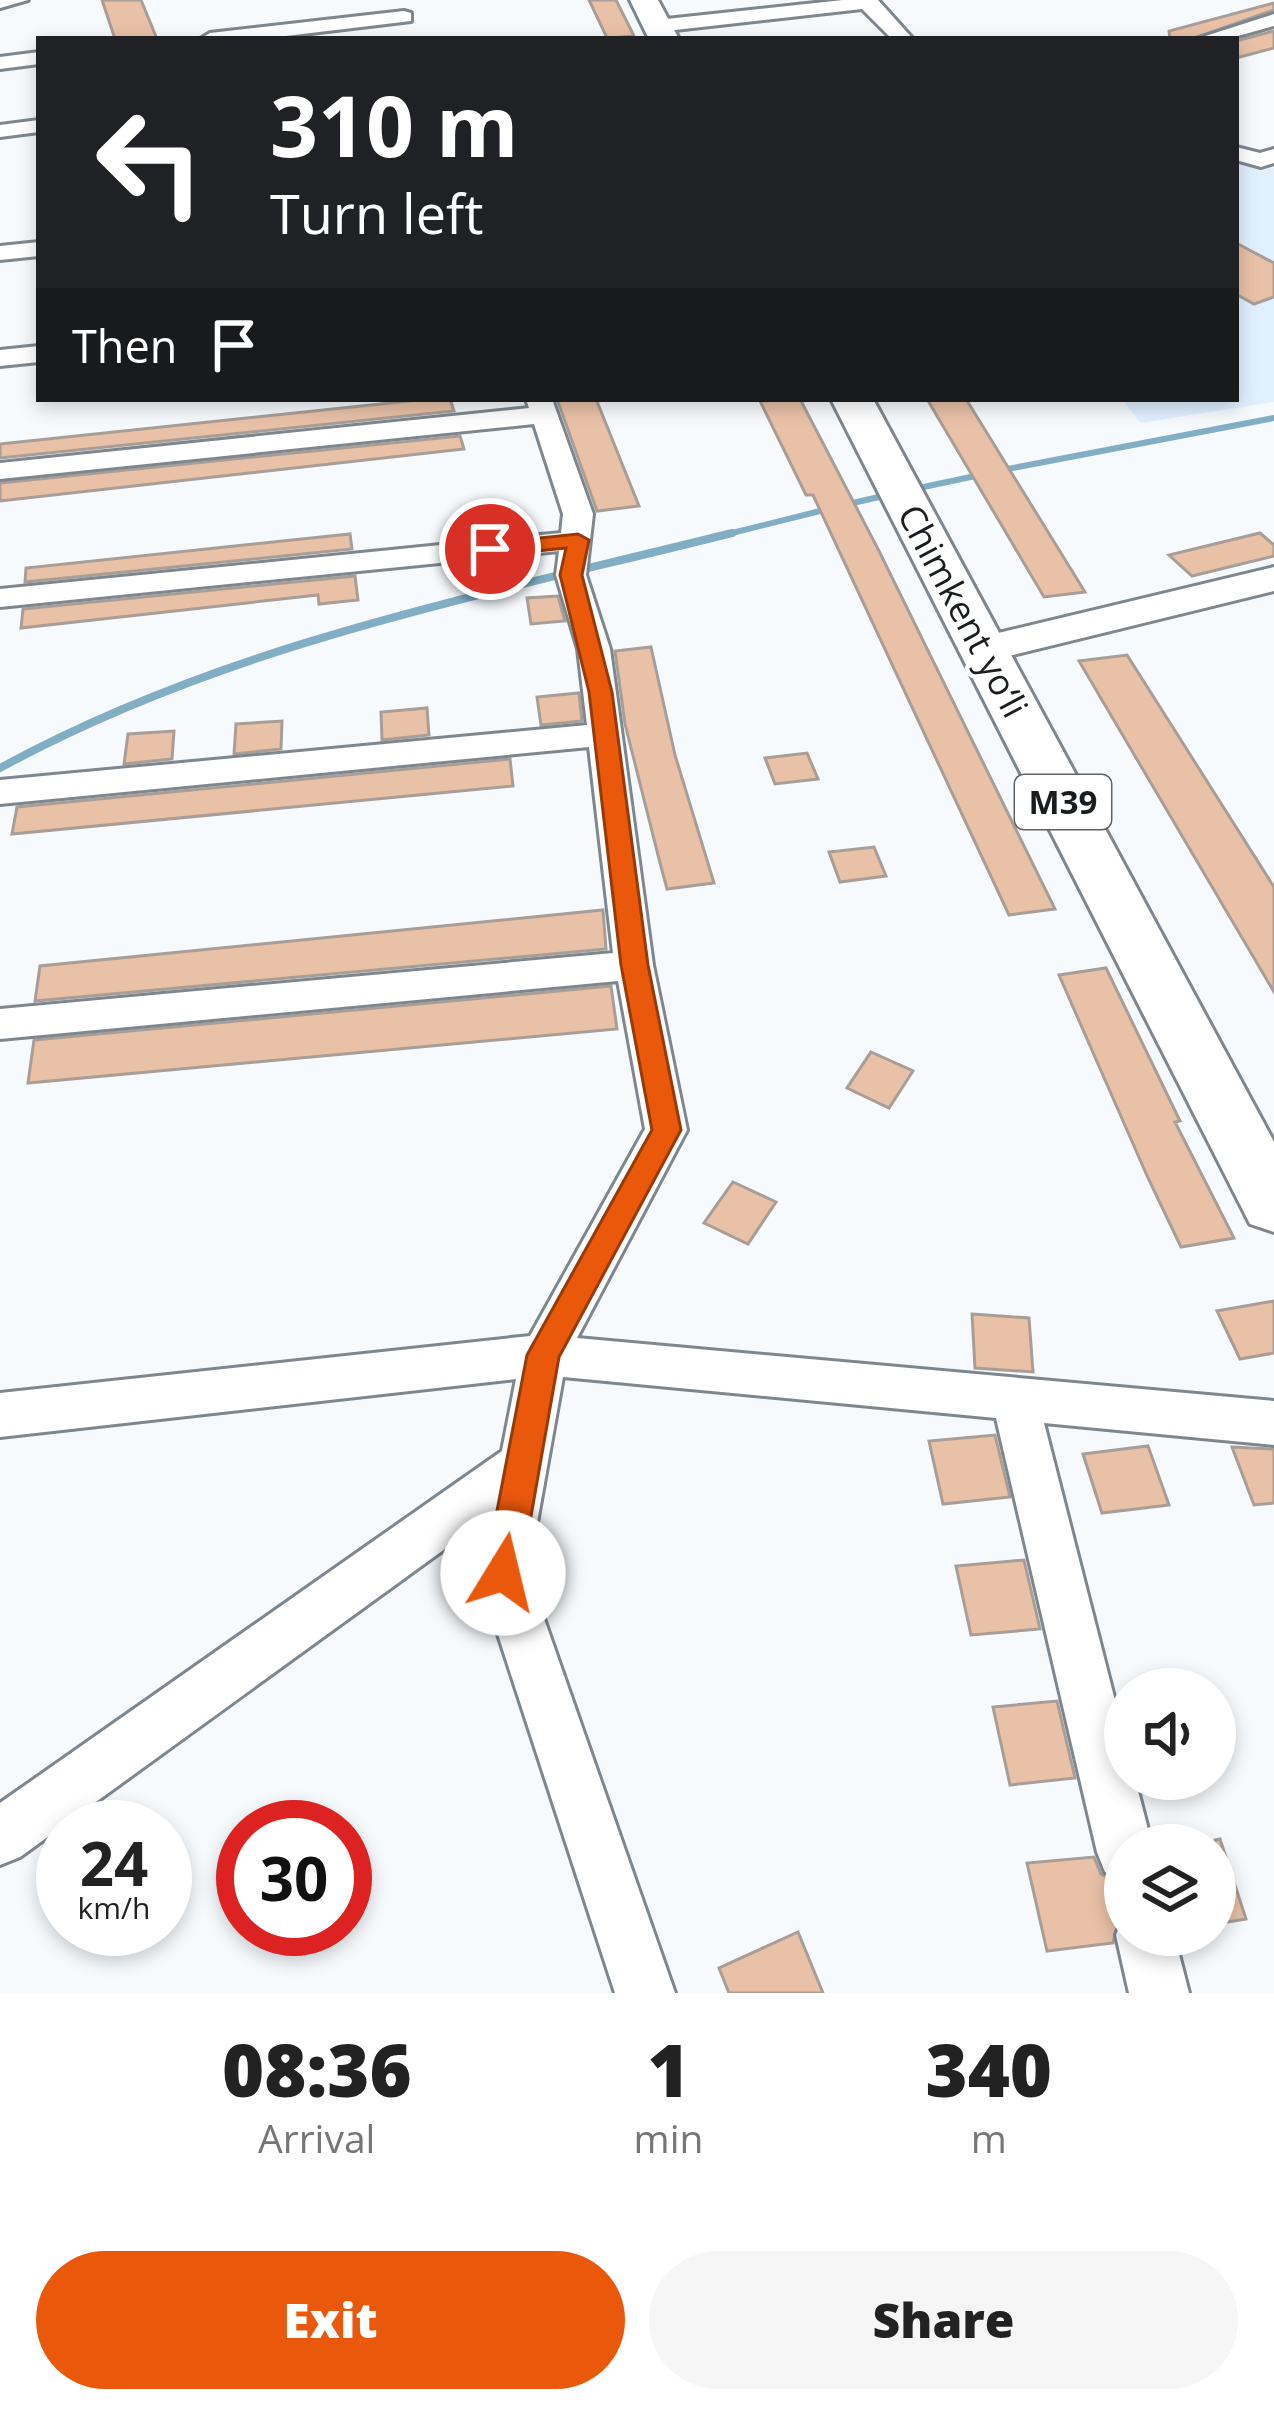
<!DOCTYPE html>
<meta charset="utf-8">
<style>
:root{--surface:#fff;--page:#f6f6f6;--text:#222;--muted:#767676;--accent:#ea580c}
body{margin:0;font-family:"Open Sans",sans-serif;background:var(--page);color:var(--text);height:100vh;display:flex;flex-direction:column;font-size:45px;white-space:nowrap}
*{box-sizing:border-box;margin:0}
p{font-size:39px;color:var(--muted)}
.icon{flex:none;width:66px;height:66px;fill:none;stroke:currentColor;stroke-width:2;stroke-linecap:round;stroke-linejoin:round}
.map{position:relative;height:1993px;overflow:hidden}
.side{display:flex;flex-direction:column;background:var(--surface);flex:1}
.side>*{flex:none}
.guide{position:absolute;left:36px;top:36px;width:1203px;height:366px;border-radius:0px;box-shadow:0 6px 18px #0003;background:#202124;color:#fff;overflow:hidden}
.fabs{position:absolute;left:1104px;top:1668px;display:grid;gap:24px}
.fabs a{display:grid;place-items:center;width:132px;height:132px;border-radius:50%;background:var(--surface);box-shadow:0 6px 18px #0003;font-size:60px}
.speed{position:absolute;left:36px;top:1800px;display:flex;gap:24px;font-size:60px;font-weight:700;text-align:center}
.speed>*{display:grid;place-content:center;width:156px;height:156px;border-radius:50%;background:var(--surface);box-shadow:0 6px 18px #0003;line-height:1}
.speed small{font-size:30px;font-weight:400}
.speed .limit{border:18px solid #d22;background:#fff;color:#111}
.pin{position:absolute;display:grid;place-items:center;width:102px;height:102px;color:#fff;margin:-51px;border:6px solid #fff;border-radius:50%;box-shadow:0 3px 12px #0007}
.me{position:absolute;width:132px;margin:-66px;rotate:9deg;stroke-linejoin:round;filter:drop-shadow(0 0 9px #0008)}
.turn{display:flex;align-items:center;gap:42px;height:252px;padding:0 36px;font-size:54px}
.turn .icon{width:156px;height:156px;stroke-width:2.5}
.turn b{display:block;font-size:84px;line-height:102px}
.then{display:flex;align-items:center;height:114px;padding:0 36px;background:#0003;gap:24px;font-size:45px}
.eta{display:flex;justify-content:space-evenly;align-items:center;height:204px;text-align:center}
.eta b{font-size:72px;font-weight:800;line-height:84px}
.cta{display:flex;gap:24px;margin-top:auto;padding:24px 36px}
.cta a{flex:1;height:138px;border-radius:72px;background:var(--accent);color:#fff;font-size:48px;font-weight:800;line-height:138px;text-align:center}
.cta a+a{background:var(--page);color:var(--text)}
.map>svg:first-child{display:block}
.built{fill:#e1f0ff}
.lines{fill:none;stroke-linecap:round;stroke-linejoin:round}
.stream-far1{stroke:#81aec4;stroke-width:6}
.stream{stroke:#81aec4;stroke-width:8}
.building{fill:#e9c1a7;stroke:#a89e97;stroke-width:3}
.minor-casing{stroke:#7e868e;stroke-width:6}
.major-casing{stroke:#7e868e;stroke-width:6}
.highway-casing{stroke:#7e868e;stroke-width:6}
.minor{fill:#fff;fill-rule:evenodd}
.major{fill:#fff;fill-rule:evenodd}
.highway{fill:#fff;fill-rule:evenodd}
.route{fill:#ea580c;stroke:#983908;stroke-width:3}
.labels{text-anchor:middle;stroke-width:9;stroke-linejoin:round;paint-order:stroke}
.shield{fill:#fff;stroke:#5f6163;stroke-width:3}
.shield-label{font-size:33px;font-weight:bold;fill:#1a1d20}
.street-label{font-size:36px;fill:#1a1d20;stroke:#fff}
</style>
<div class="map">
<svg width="1274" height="1993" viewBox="0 0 1274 1993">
<rect width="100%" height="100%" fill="#f6fafd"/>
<path class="built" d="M 1236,159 L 1274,168 L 1274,402 L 1141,423 L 1121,399 L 1236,399 Z"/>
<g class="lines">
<path class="stream-far1" d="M 1002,470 L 1274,418
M 914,489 L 980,475
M 844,505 L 892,494
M 720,536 L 828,509"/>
<path class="stream" d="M 0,768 C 229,643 481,596 732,533"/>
</g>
<path class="building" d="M 102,0 L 141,0 L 157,39 L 115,39 Z
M 589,0 L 616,0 L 634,36 L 607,38 Z
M 1274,3 L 1274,10 L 1192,39 L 1170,39 L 1169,31 Z
M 1274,31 L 1274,48 L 1236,58 L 1236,41 Z
M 1236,243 L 1274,263 L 1274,297 L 1254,304 L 1236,294 Z
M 428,399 L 450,399 L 454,411 L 0,458 L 0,444 Z
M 557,399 L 596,399 L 639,506 L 597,511 Z
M 800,399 L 879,551 L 1055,909 L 1009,915 L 813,495 L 806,495 L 760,401 Z
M 927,399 L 966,399 L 1085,592 L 1044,597 Z
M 460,436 L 464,449 L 0,501 L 0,483 Z
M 1260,533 L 1274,545 L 1274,556 L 1192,576 L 1169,555 Z
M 350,534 L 352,549 L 25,582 L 26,568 Z
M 355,576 L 358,600 L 319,604 L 318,595 L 21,628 L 23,609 Z
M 558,596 L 565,621 L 531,624 L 527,598 Z
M 651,647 L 675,755 L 714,883 L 667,889 L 659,859 L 625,724 L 615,651 Z
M 1127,655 L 1274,887 L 1274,992 L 1079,661 Z
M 579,693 L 582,721 L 541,725 L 537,697 Z
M 427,708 L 429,735 L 382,740 L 381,712 Z
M 282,721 L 281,749 L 234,754 L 236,724 Z
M 174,731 L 172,759 L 124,764 L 128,734 Z
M 807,753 L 818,779 L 775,784 L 765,758 Z
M 510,759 L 513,786 L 12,834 L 17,807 Z
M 874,847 L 886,876 L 840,882 L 829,852 Z
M 603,910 L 606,949 L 35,1001 L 40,966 Z
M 1106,968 L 1180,1121 L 1175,1122 L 1234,1238 L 1181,1247 L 1148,1178 L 1059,975 Z
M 611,986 L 617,1029 L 28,1083 L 34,1040 Z
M 871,1052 L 913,1071 L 889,1108 L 847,1088 Z
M 733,1182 L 776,1202 L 748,1244 L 704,1223 Z
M 1274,1301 L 1274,1353 L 1240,1359 L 1217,1311 Z
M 972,1314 L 1029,1318 L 1033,1372 L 975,1368 Z
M 995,1435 L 1010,1497 L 943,1504 L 929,1441 Z
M 1148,1446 L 1169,1505 L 1102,1513 L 1083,1454 Z
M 1232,1447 L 1274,1449 L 1274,1503 L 1254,1505 Z
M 1024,1560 L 1040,1629 L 971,1635 L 956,1566 Z
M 1057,1701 L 1075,1778 L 1010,1785 L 993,1707 Z
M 1220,1839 L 1246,1919 L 1215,1924 L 1215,1840 Z
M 1094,1857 L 1101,1874 L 1113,1880 L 1121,1911 L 1113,1943 L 1047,1951 L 1027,1863 Z
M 798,1932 L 823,1993 L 729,1993 L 719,1968 Z"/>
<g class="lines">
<g class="minor-casing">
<path id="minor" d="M 0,0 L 28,0 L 0,8 Z
M 843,0 L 878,0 L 913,39 L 892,39 L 862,9 L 657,32 L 648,26 L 657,20 Z
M 404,11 L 411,13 L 411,21 L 261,39 L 200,39 L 210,33 Z
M 1274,14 L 1274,26 L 1227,39 L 1196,39 Z
M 39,52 L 39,64 L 0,69 L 0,57 Z
M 39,120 L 39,132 L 0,137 L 0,125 Z
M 1236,147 L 1260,153 L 1274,149 L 1274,163 L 1261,167 L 1236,160 Z
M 39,242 L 39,256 L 0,260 L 0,246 Z
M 39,346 L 39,362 L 0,366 L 0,350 Z
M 526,399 L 552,399 L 593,514 L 586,575 L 610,649 L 653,965 L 687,1130 L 577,1338 L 1274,1401 L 1274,1445 L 1044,1423 L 1125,1740 L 1125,1779 L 1135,1779 L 1152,1845 L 1125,1845 L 1125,1880 L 1105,1872 L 1097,1852 L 996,1418 L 563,1377 L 528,1573 L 675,1993 L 615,1993 L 478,1573 L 489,1517 L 20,1857 L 0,1865 L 0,1803 L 502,1451 L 516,1379 L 0,1437 L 0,1393 L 530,1336 L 645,1129 L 618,981 L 0,1039 L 0,1009 L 613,953 L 589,747 L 0,804 L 0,780 L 587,725 L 578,649 L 556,575 L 559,551 L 0,607 L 0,589 L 561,533 L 563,514 L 534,424 L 0,479 L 0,463 L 529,408 Z
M 1124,1914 L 1125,1935 L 1174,1935 L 1189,1993 L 1129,1993 L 1116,1935 Z"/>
</g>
<g class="major-casing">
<path id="major" d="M 1274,567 L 1274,591 L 984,662 L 969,658 L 963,649 L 969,640 Z"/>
</g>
<g class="highway-casing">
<path id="highway" d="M 630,0 L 658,0 L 679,39 L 649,39 Z
M 831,399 L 873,399 L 1274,1142 L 1274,1232 L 1250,1224 Z"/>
</g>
<use href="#minor" class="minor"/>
<use href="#major" class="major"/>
<use href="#highway" class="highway"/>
</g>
<path class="route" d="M 578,534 L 589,540 L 582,575 L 612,692 L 648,965 L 681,1130 L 559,1357 L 521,1573 L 515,1585 L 503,1590 L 490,1585 L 485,1573 L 527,1355 L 652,1130 L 621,965 L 589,692 L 560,575 L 566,548 L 490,556 L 479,549 L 490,543 Z"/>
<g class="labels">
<rect class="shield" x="1015" y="775" width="96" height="54" rx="9"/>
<g class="shield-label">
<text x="1063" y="814">M39</text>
</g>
<g class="street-label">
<text transform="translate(963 611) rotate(62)" y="13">Chimkent yo‘li</text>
</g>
</g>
</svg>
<div class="fabs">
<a><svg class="icon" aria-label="sound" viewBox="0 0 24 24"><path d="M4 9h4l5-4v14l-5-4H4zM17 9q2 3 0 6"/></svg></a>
<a><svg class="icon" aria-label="layers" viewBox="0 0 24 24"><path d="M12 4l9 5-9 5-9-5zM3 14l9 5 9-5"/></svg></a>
</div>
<div class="speed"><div>24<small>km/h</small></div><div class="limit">30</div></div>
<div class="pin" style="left:490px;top:549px;background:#d93025"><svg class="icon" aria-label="arrive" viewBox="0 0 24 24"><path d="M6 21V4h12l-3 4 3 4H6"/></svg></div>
<svg class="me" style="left:503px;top:1573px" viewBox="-20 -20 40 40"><circle r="19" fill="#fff"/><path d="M0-13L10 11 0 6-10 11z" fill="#ea580c"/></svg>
<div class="guide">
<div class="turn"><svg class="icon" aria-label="left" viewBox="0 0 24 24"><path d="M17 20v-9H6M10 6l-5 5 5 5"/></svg><div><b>310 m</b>Turn left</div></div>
<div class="then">Then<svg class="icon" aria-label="arrive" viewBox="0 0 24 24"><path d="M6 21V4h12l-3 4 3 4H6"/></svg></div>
</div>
</div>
<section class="side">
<div class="eta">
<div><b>08:36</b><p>Arrival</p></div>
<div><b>1</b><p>min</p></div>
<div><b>340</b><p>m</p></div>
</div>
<div class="cta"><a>Exit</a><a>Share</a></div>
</section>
